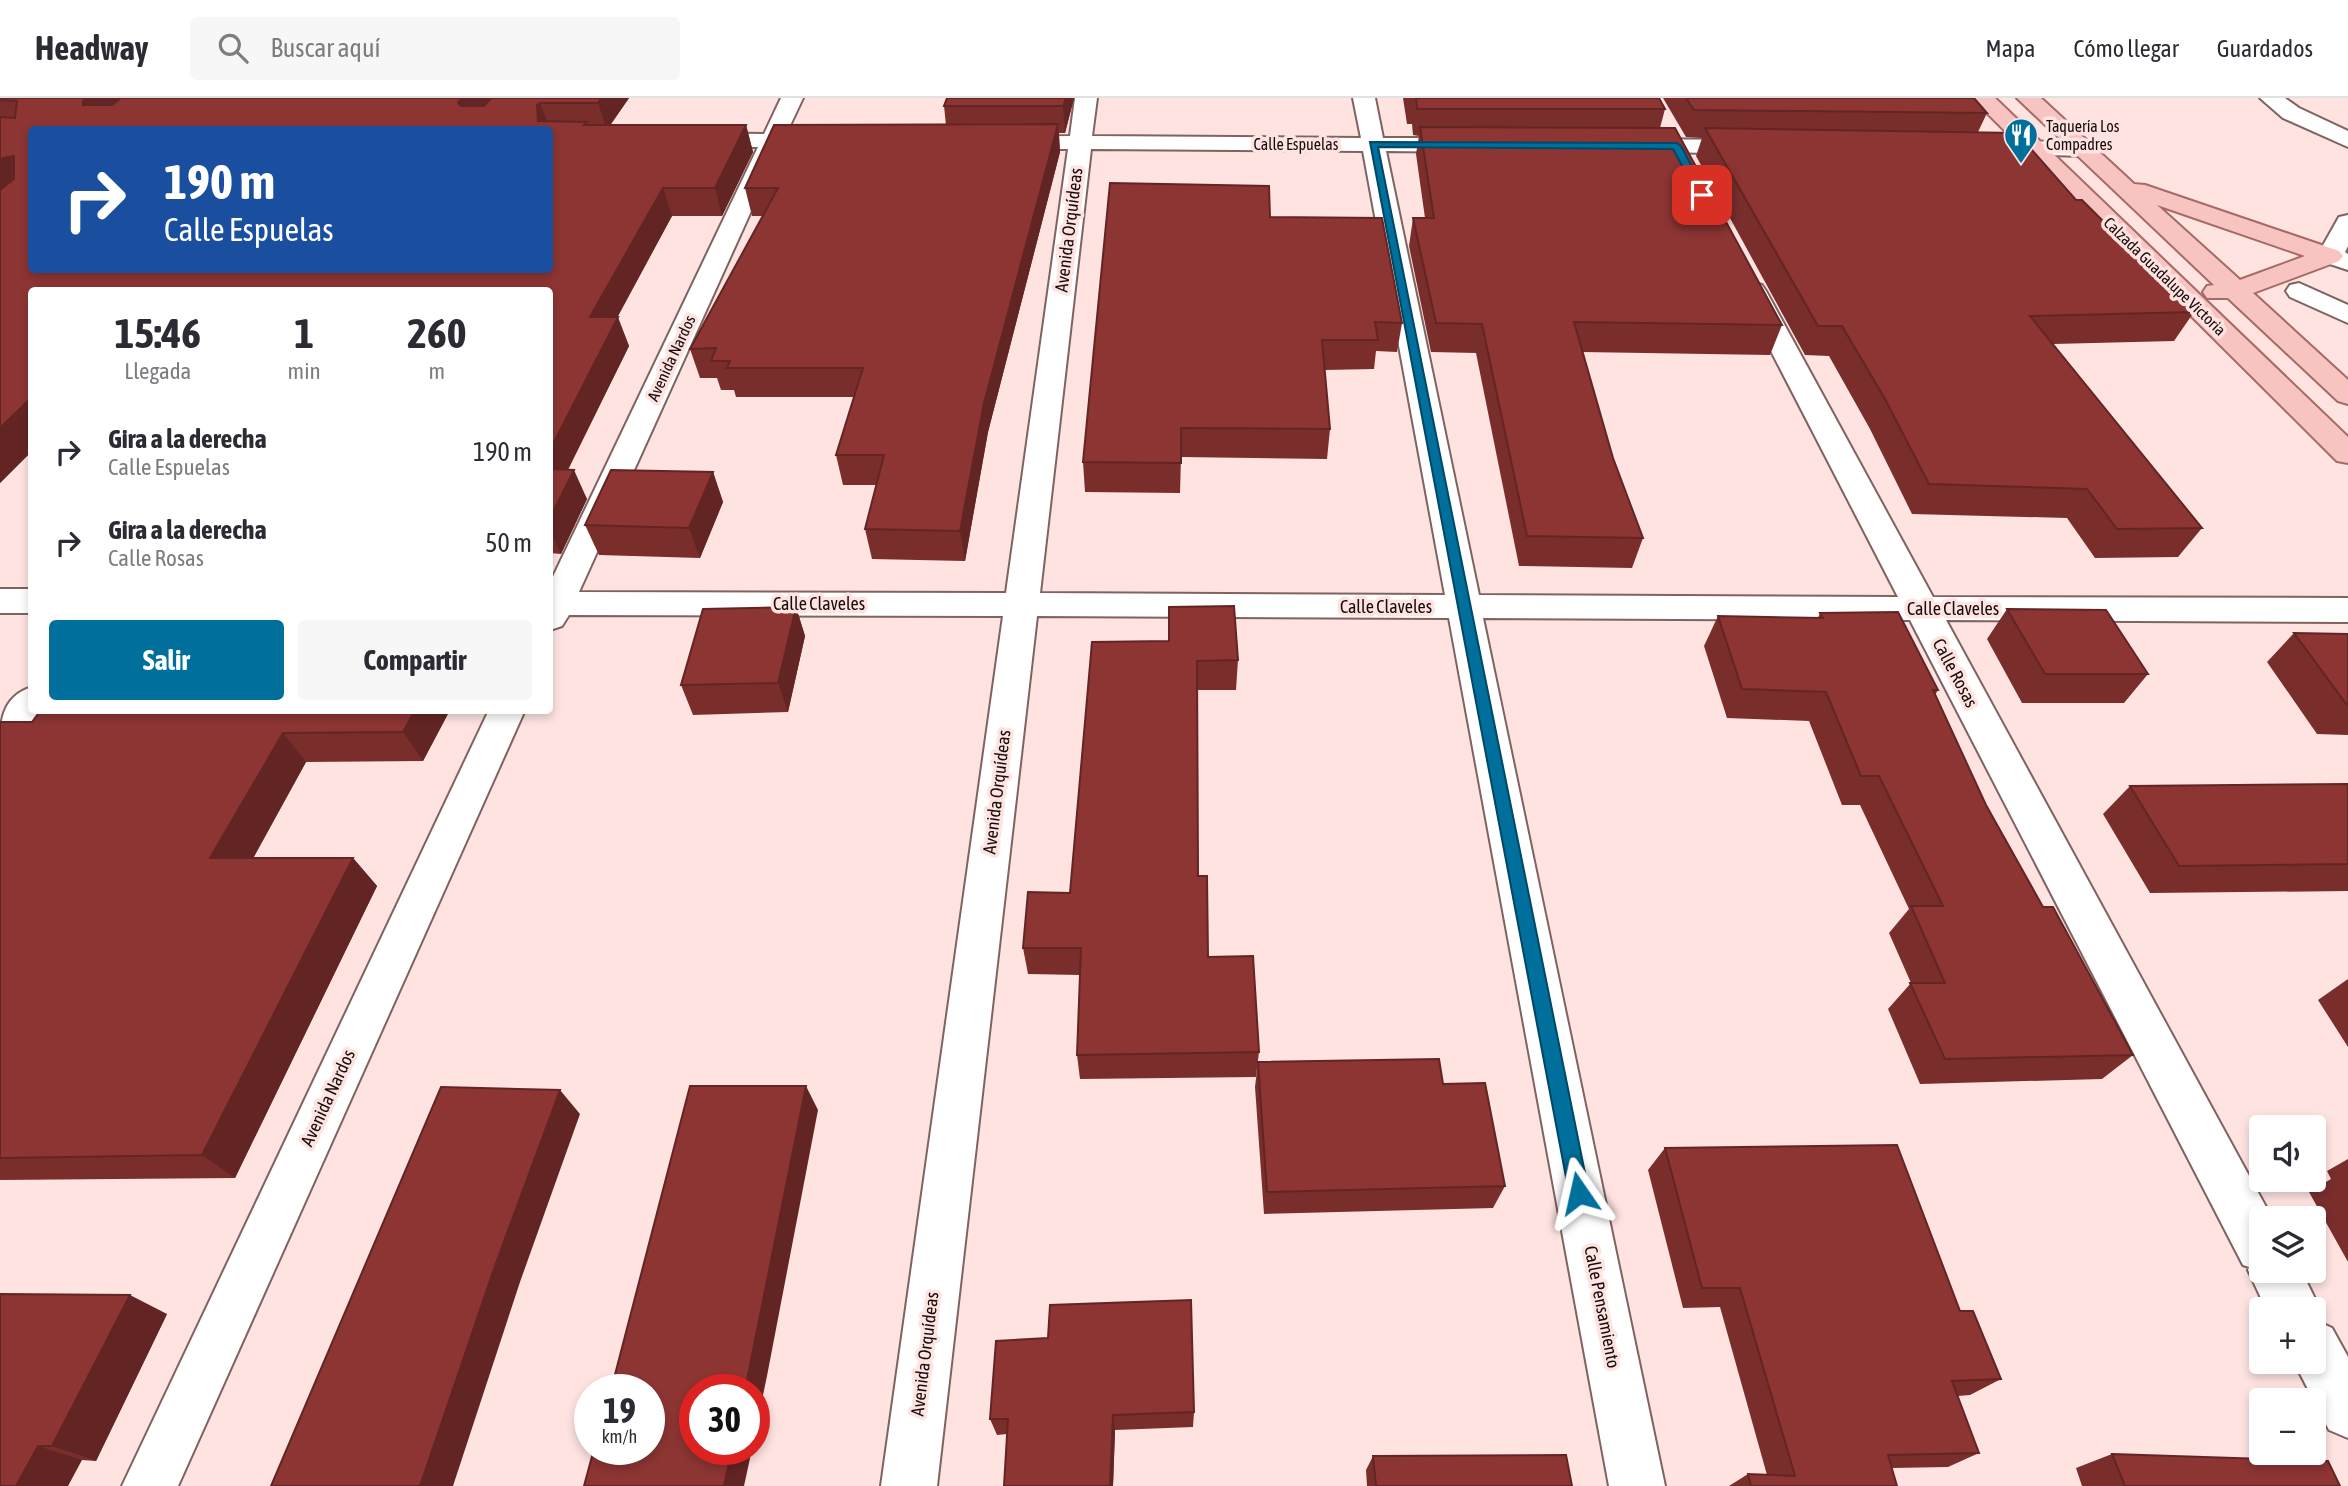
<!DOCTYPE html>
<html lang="es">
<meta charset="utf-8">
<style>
:root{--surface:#fff;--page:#f7f7f7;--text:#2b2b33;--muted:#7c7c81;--line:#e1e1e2;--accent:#006f9b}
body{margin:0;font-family:"Asap Condensed",sans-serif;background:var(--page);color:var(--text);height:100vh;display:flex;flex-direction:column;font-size:26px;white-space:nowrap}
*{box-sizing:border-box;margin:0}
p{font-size:23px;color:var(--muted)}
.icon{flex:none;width:38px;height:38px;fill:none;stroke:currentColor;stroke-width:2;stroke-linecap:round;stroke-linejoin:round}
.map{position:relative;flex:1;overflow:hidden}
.sheet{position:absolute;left:28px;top:189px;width:525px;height:427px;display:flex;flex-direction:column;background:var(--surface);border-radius:7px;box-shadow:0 4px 10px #0003}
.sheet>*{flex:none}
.guide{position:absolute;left:28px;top:28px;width:525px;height:147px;border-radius:7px;box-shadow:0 4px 10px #0003;background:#1a4fa0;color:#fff;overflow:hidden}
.tools{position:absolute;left:2249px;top:1017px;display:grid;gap:14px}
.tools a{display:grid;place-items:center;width:77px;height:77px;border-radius:7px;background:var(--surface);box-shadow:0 4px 10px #0003;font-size:35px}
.speed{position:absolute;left:574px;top:1276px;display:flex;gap:14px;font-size:35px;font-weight:700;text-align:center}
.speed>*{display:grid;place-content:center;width:91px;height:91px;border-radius:50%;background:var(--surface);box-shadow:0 4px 10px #0003;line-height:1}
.speed small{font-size:18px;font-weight:400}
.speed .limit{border:10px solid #d22;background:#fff;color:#111}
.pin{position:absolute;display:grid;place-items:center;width:60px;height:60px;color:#fff;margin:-30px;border-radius:14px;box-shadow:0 4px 10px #0006}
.me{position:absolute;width:77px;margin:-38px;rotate:349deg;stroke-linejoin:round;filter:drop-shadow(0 0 5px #0008)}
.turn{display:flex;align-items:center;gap:24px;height:147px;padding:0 21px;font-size:32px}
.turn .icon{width:91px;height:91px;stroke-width:2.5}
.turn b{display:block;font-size:49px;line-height:60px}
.eta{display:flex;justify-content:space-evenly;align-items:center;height:119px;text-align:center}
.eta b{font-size:42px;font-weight:700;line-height:49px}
.cta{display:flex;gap:14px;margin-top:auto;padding:14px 21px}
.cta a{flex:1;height:80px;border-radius:7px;background:var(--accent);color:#fff;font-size:28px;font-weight:700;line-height:80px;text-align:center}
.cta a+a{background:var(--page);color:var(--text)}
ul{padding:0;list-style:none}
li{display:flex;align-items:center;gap:21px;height:91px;padding:0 21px}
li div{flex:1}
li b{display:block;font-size:26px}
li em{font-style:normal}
header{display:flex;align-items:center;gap:42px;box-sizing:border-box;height:98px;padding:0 35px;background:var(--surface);border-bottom:2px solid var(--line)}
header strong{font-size:33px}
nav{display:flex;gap:38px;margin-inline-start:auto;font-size:24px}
.search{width:490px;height:63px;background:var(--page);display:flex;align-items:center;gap:18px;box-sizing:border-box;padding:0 24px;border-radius:7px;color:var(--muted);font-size:26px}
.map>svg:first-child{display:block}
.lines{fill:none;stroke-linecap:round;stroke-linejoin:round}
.minor-casing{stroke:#7f6360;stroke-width:4}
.major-casing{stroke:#a66a66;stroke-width:4}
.minor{fill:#fff;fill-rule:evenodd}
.major{fill:#f8c4c1;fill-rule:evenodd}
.wall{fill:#792e2c;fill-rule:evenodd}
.shaded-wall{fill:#632524}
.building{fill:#8d3533;stroke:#632524;stroke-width:2;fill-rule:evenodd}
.route{fill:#006f9b;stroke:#004865;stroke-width:2}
.labels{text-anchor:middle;stroke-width:7;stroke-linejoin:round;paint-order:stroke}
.far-poi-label{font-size:16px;fill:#160c0b;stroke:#fee3e1;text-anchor:start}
.far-street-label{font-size:16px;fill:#160c0b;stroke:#fee3e1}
.street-label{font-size:18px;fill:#160c0b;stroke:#fee3e1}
</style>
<header>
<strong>Headway</strong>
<div class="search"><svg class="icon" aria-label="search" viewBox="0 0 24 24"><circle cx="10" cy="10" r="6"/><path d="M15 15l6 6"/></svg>Buscar aquí</div>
<nav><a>Mapa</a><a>Cómo llegar</a><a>Guardados</a></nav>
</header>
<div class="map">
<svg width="2348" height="1388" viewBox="0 0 2348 1388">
<rect width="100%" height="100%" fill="#fee3e1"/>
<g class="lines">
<g class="minor-casing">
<path id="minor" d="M 781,0 L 803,0 L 786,36 L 827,38 L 830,43 L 827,48 L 780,49 L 579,494 L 1006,495 L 1068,51 L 1008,51 L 1000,49 L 997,44 L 1000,39 L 1070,38 L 1075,0 L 1097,0 L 1092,38 L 1361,40 L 1353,0 L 1375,0 L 1383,40 L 1470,40 L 1478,42 L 1481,47 L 1478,52 L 1470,54 L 1386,53 L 1479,497 L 1898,499 L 1740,193 L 1744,187 L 1753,185 L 1762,187 L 1766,193 L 1933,499 L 2348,500 L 2348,524 L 1946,522 L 2272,1120 L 2261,1120 L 2261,1172 L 2301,1172 L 2320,1211 L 2315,1222 L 2332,1230 L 2348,1259 L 2348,1340 L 2329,1332 L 2294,1264 L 2314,1264 L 2314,1211 L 2266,1211 L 2248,1172 L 2249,1169 L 2243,1167 L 1910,522 L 1483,520 L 1665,1388 L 1609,1388 L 1449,520 L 1037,518 L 937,1388 L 881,1388 L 1003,518 L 569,517 L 562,528 L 550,532 L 550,485 L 758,49 L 697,49 L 689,47 L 686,42 L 689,37 L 697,35 L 764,36 ZM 1091,51 L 1363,53 L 1445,497 L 1040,495 Z
M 2260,0 L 2285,0 L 2299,10 L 2348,33 L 2348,49 L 2283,20 Z
M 1631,41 L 1750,42 L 1758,44 L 1761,49 L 1758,54 L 1750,56 L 1623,53 L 1620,48 L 1623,43 Z
M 1995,43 L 2084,44 L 2092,46 L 2095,51 L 2092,56 L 2084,58 L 1987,55 L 1984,50 L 1987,45 Z
M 2348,117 L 2348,148 L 2345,154 L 2348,156 L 2348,172 L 2321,163 L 2317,158 L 2339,119 Z
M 2299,185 L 2348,207 L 2348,225 L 2290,199 L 2286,193 L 2290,187 Z
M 0,491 L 32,491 L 32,515 L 0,515 Z
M 32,589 L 32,612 L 44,612 L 13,652 L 0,656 C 0,626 0,599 32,589 Z
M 489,612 L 525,612 L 178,1388 L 122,1388 Z"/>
</g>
<g class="major-casing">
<path id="major" d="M 1972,0 L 1995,0 L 2348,339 L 2348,365 L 2337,363 Z
M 2017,0 L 2041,0 L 2134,86 L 2145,87 L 2339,153 L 2343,158 L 2339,163 L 2253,195 L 2348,282 L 2348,306 L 2338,303 L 2228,200 L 2207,200 L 2203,194 L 2207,188 L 2214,187 ZM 2157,107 L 2305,158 L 2240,182 Z"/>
</g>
<use href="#minor" class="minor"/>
<use href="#major" class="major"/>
</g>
<path class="wall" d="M 0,0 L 629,0 L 610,27 L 746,27 L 753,54 L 722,118 L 672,118 L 617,219 L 629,248 L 568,372 L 587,401 L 561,456 L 550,455 L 550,192 L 32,192 L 32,353 L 0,385 ZM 550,32 L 550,172 L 32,172 Z
M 1074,0 L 1065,35 L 1059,35 L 1060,54 L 988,334 L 965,463 L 872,461 L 865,431 L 876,387 L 843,387 L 836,357 L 854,299 L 736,299 L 734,292 L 721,292 L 717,280 L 700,280 L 690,251 L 763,118 L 752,118 L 745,90 L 946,27 L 944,8 Z
M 1403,0 L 1659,0 L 1665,11 L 1660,30 L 1782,227 L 1770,257 L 1582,254 L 1613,360 L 1643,440 L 1632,470 L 1519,468 L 1476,255 L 1431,254 L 1409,148 L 1413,120 L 1425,120 L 1416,56 L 1419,38 L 1413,37 L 1412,26 L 1407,26 Z
M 1663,0 L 1974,0 L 1987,15 L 1978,34 L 2076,102 L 2194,214 L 2174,243 L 2053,246 L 2202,430 L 2178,459 L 2095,460 L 2067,420 L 1912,416 L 1870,331 L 1829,258 L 1805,257 L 1696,58 L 1702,40 L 1686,39 Z
M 1270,119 L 1402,225 L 1397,254 L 1376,253 L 1374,271 L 1325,272 L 1330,331 L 1327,361 L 1181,359 L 1180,395 L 1085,394 L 1083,364 Z
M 713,374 L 723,404 L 700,460 L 599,457 L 585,427 Z
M 796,509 L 805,538 L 788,614 L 693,617 L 681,587 Z
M 2007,511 L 2148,576 L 2124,605 L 2022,605 L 1987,541 Z
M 1820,515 L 1938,592 L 1935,597 L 1986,707 L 2043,809 L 2133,957 L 2102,981 L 1920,986 L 1888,911 L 1911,885 L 1889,835 L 1909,811 L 1860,707 L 1842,707 L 1809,623 L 1727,620 L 1704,548 L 1718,518 L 1818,520 Z
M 2294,535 L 2348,536 L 2348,637 L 2317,636 L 2267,564 Z
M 1092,544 L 1238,562 L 1236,592 L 1197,592 L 1198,778 L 1208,859 L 1259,954 L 1256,979 L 1080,981 L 1077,957 L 1080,877 L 1028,876 L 1023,850 L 1070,795 Z
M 41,612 L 450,612 L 423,663 L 306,664 L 253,760 L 353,760 L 377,788 L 235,1080 L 0,1082 L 0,624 L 32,624 Z
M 2348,686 L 2348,793 L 2150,795 L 2103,716 L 2130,688 Z
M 2348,881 L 2348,949 L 2318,902 Z
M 1258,964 L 1443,986 L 1505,1088 L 1493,1110 L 1264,1116 L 1255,989 Z
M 1665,1050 L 1960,1213 L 2001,1281 L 1970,1297 L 1958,1298 L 1979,1355 L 1948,1369 L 1892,1370 L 1897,1388 L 1729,1388 L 1748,1376 L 1767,1377 L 1720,1209 L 1683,1210 L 1648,1072 Z
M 2348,1061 L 2348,1164 L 2309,1094 L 2331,1081 L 2327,1073 Z
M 167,1216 L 96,1363 L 82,1362 L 0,1388 Z
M 1194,1314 L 1193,1329 L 1115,1332 L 1113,1388 L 1004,1388 L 1007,1336 L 997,1337 L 990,1321 Z
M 2112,1356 L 2340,1388 L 2082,1388 L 2076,1370 Z
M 1373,1358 L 1572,1388 L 1367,1388 L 1366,1372 Z"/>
<path class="shaded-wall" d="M 87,0 L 136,0 L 100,30 L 83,7 L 83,3 Z
M 462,0 L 494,0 L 470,32 L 458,5 Z
M 601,0 L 629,0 L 607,32 L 598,5 Z
M 1066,0 L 1074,0 L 1065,35 L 1063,8 Z
M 540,5 L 550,31 L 538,23 L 537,7 Z
M 1058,26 L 1060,54 L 988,334 L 965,463 L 960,433 L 984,305 Z
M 746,27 L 753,54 L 722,118 L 715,90 Z
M 14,58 L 32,83 L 0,105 L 0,62 L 3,60 Z
M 663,90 L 672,118 L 602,248 L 590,219 Z
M 618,219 L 629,248 L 553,401 L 550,393 L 550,352 Z
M 32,299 L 32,353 L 0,385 L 0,330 Z
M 574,372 L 587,401 L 561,456 L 550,432 L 550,420 Z
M 713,374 L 723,404 L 700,460 L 689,430 Z
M 796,509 L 805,538 L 788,614 L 778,585 Z
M 415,612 L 450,612 L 423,663 L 403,634 Z
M 283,635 L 306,664 L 238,788 L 210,760 Z
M 353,760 L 377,788 L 235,1080 L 202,1057 Z
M 806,988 L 818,1012 L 767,1278 L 754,1340 L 754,1292 L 745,1292 Z
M 560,992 L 580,1016 L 520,1184 L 453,1388 L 420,1388 L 496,1165 Z
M 130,1197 L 167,1216 L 96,1363 L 52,1348 Z
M 1113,1317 L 1115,1332 L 1113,1388 L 1110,1388 Z
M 38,1348 L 82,1362 L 68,1388 L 16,1388 Z
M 732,1351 L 752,1351 L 744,1388 L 724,1388 Z"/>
<path class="building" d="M 0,0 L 87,0 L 83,3 L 83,7 L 112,7 L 121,0 L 462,0 L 458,5 L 461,8 L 484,8 L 491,0 L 601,0 L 598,5 L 540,5 L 537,7 L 538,23 L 587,24 L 584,27 L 746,27 L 715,90 L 663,90 L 590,219 L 618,219 L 550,352 L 550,192 L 32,192 L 32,299 L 0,330 L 0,92 L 14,81 L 14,58 L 3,60 L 0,62 L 0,19 L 15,20 L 17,3 L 0,2 ZM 32,32 L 550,32 L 550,172 L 32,172 Z
M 947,0 L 1066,0 L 1063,8 L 944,8 Z
M 1416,0 L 1659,0 L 1665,11 L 1417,11 Z
M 1686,0 L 1974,0 L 1987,15 L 1694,12 Z
M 1058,26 L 984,305 L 960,433 L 865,431 L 884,357 L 836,357 L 863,270 L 727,270 L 730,263 L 711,263 L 716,250 L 690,251 L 778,90 L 745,90 L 774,27 Z
M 1420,29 L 1675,30 L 1782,227 L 1574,224 L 1613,360 L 1643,440 L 1527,438 L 1482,226 L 1436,225 L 1413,120 L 1434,120 Z
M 1705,30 L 2017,35 L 2076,102 L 2082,102 L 2194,214 L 2030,218 L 2202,430 L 2117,431 L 2087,391 L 1929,386 L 1885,301 L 1842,228 L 1818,228 Z
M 1110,85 L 1269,88 L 1270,119 L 1382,120 L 1402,225 L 1375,224 L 1378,242 L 1322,242 L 1330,331 L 1181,330 L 1181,365 L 1083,364 Z
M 550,371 L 574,372 L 550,420 Z
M 611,372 L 713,374 L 689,430 L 585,427 Z
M 1234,508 L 1238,562 L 1197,563 L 1198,778 L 1207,778 L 1208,859 L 1253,858 L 1259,954 L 1077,957 L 1081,850 L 1023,850 L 1028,794 L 1070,795 L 1092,544 L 1169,543 L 1169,509 Z
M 796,509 L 778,585 L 681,587 L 703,511 Z
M 2007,511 L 2106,512 L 2148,576 L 2045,576 Z
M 1898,514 L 1938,592 L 1933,592 L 1986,707 L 2043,809 L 2053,809 L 2133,957 L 1945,961 L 1910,885 L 1945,885 L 1911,808 L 1943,808 L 1879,678 L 1861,678 L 1826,594 L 1742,591 L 1718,518 L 1823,520 L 1820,515 Z
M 2294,535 L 2348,536 L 2348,607 L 2347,607 Z
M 41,612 L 415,612 L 403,634 L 283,635 L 210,760 L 353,760 L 202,1057 L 0,1060 L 0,624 L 32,624 Z
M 2348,686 L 2348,766 L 2179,768 L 2130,688 Z
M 1439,961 L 1443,986 L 1485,985 L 1505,1088 L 1267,1094 L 1258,964 Z
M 690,988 L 806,988 L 745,1292 L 695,1292 L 695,1351 L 732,1351 L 724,1388 L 584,1388 L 594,1351 L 649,1351 L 649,1292 L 611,1292 Z
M 441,989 L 560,992 L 496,1165 L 420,1388 L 271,1388 Z
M 1897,1047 L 1960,1213 L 1973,1213 L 2001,1281 L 1952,1283 L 1979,1355 L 1888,1357 L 1897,1388 L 1751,1388 L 1748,1376 L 1795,1378 L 1740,1190 L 1702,1190 L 1665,1050 Z
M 0,1196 L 130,1197 L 52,1348 L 38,1348 L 16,1388 L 0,1388 Z
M 1191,1202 L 1194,1314 L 1113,1317 L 1110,1388 L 1004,1388 L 1008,1321 L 990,1321 L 996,1243 L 1048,1240 L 1050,1207 Z
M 2112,1356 L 2328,1363 L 2340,1388 L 2125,1388 Z
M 1566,1357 L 1572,1388 L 1376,1388 L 1373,1358 Z"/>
<path class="route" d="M 1370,44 L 1677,45 L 1681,48 L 1707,97 L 1699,99 L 1673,51 L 1378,49 L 1589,1095 L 1586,1102 L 1579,1105 L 1572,1102 L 1569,1095 Z"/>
<defs>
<g id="restaurant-pin" transform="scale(1.75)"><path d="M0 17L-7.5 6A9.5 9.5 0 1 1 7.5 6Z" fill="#006f9b" stroke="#fee3e1"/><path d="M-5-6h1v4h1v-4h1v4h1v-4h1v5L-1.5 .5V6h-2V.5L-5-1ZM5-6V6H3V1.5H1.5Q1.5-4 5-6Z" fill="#fff"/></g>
</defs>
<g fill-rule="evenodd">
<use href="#restaurant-pin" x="2021" y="37"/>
</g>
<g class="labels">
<g class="far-poi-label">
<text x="2046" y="34">Taquería Los<tspan x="2046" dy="18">Compadres</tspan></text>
</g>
<g class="far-street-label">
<text x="1296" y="52">Calle Espuelas</text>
<text transform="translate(2165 178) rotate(44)" y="6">Calzada Guadalupe Victoria</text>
<text transform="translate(671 260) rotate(-65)" y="6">Avenida Nardos</text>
</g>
<g class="street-label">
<text transform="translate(1069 132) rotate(-83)" y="6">Avenida Orquídeas</text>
<text x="819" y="512">Calle Claveles</text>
<text x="1386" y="515">Calle Claveles</text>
<text x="1953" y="517">Calle Claveles</text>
<text transform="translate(1955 575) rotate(62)" y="6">Calle Rosas</text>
<text transform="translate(997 694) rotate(-83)" y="6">Avenida Orquídeas</text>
<text transform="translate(328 1000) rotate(-65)" y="6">Avenida Nardos</text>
<text transform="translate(1602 1209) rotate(79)" y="6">Calle Pensamiento</text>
<text transform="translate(925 1256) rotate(-83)" y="6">Avenida Orquídeas</text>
</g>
</g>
</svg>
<div class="tools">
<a><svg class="icon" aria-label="sound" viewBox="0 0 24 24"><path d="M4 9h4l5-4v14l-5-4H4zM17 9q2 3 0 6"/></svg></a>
<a><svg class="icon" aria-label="layers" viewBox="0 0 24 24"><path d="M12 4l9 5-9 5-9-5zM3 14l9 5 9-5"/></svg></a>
<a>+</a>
<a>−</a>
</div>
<div class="speed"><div>19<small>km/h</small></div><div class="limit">30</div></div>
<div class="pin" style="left:1702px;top:97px;background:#d93025"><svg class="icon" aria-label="arrive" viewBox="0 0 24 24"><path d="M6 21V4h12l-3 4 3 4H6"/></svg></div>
<svg class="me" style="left:1579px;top:1095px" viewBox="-20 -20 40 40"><path d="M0-17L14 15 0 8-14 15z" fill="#006f9b" stroke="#fff" stroke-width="4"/></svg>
<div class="guide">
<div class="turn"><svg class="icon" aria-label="right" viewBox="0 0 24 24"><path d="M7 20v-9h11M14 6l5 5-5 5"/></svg><div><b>190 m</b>Calle Espuelas</div></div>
</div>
<section class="sheet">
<div class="eta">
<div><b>15:46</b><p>Llegada</p></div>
<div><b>1</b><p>min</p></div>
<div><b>260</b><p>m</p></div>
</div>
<ul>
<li><svg class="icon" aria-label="right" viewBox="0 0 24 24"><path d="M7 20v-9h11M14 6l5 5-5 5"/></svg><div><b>Gira a la derecha</b><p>Calle Espuelas</p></div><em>190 m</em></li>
<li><svg class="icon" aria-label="right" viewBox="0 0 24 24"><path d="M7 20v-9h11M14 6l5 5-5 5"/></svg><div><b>Gira a la derecha</b><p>Calle Rosas</p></div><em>50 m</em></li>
</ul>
<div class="cta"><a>Salir</a><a>Compartir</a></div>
</section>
</div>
